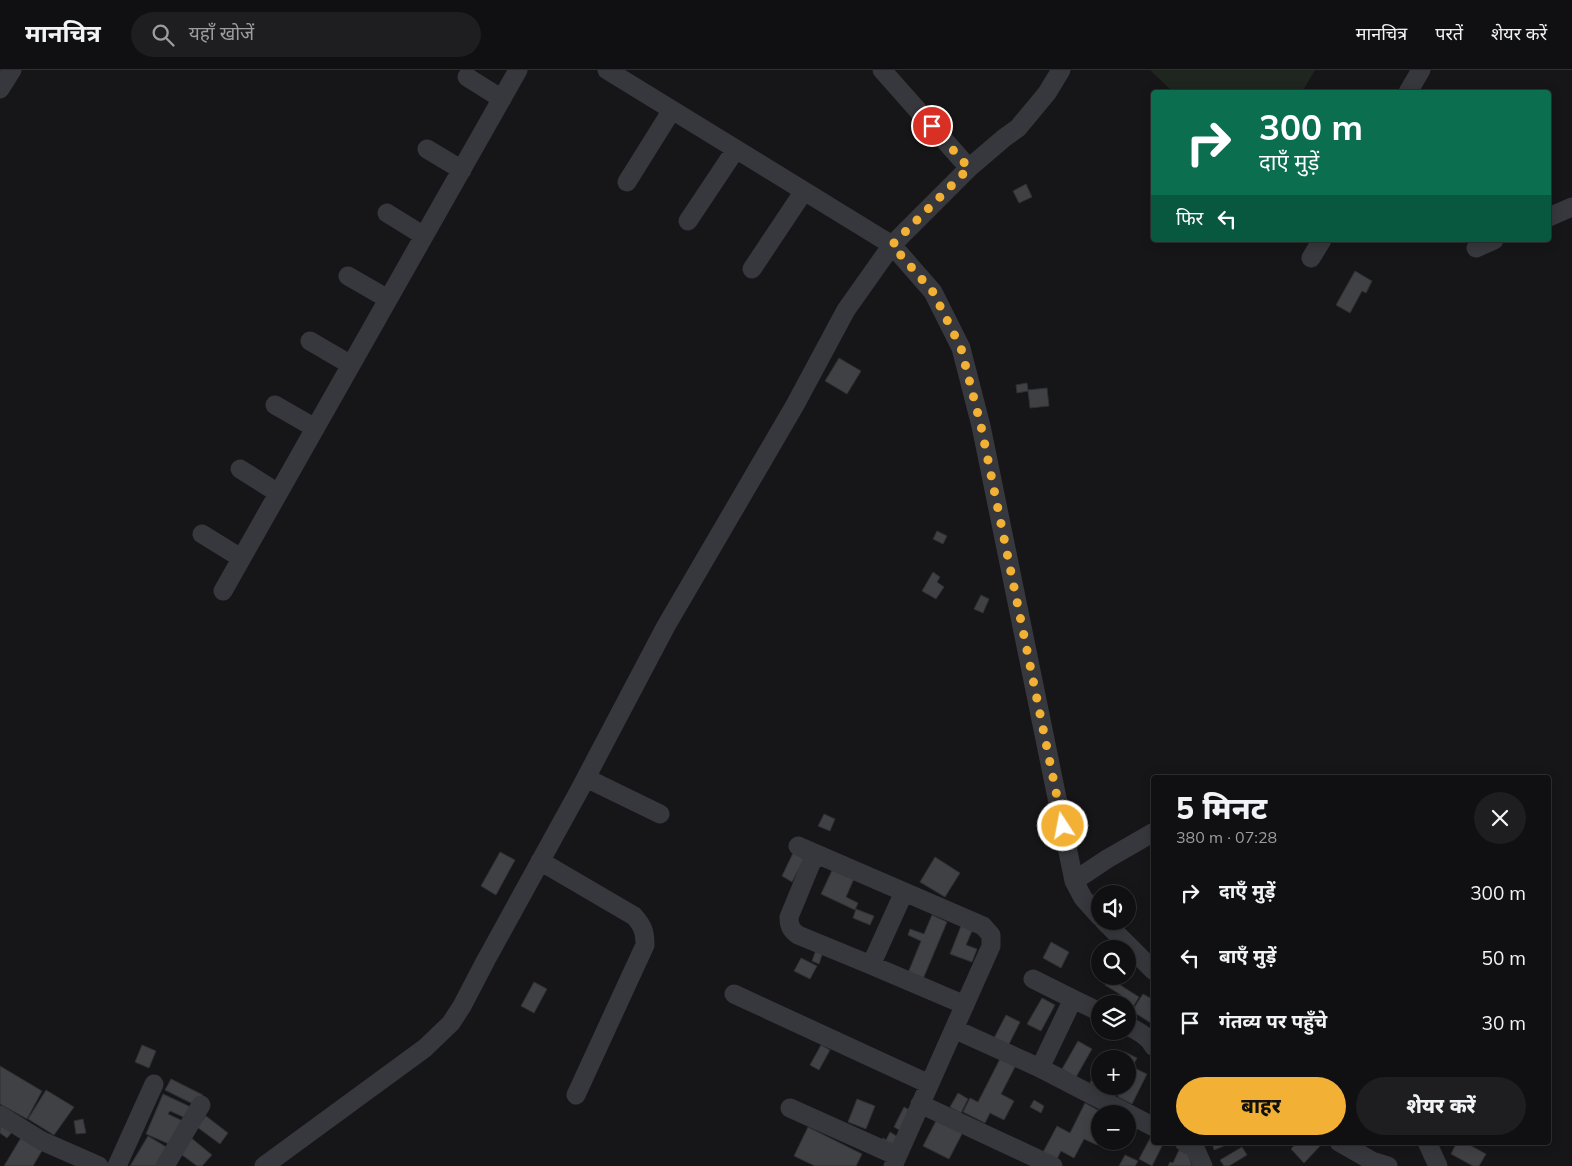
<!DOCTYPE html>
<html lang="hi">
<meta charset="utf-8">
<style>
:root{--surface:#101012;--page:#1e1e20;--text:#f1f3f6;--muted:#9c9d9f;--line:#303032;--accent:#f2b134}
body{margin:0;font-family:Mulish,"Noto Sans Devanagari",sans-serif;background:var(--page);color:var(--text);height:100vh;display:flex;flex-direction:column;font-size:19px;white-space:nowrap}
*{box-sizing:border-box;margin:0}
p{font-size:16px;color:var(--muted)}
.icon{flex:none;width:28px;height:28px;fill:none;stroke:currentColor;stroke-width:2;stroke-linecap:round;stroke-linejoin:round}
.map{position:relative;flex:1;overflow:hidden}
.details{position:absolute;left:1151px;top:705px;width:400px;height:370px;display:flex;flex-direction:column;background:var(--surface);border-radius:5px;box-shadow:0 2px 12px #0003,0 0 0 1px var(--line)}
.details>*{flex:none}
.banner{position:absolute;left:1151px;top:20px;width:400px;height:152px;border-radius:5px;box-shadow:0 2px 12px #0003,0 0 0 1px var(--line);background:#0b6e4f;color:#fff;overflow:hidden}
.tools{position:absolute;left:1091px;top:815px;display:grid;gap:10px}
.tools a{display:grid;place-items:center;width:45px;height:45px;border-radius:50%;background:var(--surface);box-shadow:0 2px 12px #0003,0 0 0 1px var(--line);font-size:25px}
.pin{position:absolute;display:grid;place-items:center;width:42px;height:42px;color:#fff;margin:-21px;border:2px solid #fff;border-radius:50%;box-shadow:0 1px 5px #0007}
.me{position:absolute;width:55px;margin:-28px;rotate:349deg;stroke-linejoin:round;filter:drop-shadow(0 0 4px #0008)}
.turn{display:flex;align-items:center;gap:18px;height:105px;padding:0 25px;font-size:22px}
.turn .icon{width:65px;height:65px;stroke-width:2.5}
.turn b{display:block;font-size:35px;line-height:42px}
.then{display:flex;align-items:center;height:48px;padding:0 25px;background:#0003;gap:10px;font-size:19px}
.round{display:grid;place-items:center;flex:none;width:52px;height:52px;border-radius:26px;background:var(--page)}
.summary{display:flex;align-items:center;justify-content:space-between;height:85px;padding:0 25px}
h1{font-size:30px;font-weight:800;line-height:38px}
.cta{display:flex;gap:10px;margin-top:auto;padding:10px 25px}
.cta a{flex:1;height:58px;border-radius:30px;background:var(--accent);color:#111;font-size:20px;font-weight:800;line-height:58px;text-align:center}
.cta a+a{background:var(--page);color:var(--text)}
ul{padding:0;list-style:none}
li{display:flex;align-items:center;gap:15px;height:65px;padding:0 25px}
li div{flex:1}
li b{display:block;font-size:19px}
li em{font-style:normal}
header{display:flex;align-items:center;gap:30px;box-sizing:border-box;height:70px;padding:0 25px;background:var(--surface);border-bottom:1px solid var(--line)}
header strong{font-size:24px}
nav{display:flex;gap:28px;margin-inline-start:auto;font-size:18px}
.search{width:350px;height:45px;background:var(--page);display:flex;align-items:center;gap:12px;box-sizing:border-box;padding:0 18px;border-radius:28px;color:var(--muted);font-size:19px}
.map>svg:first-child{display:block}
.green{fill:#1e261f}
.building{fill:#404145;stroke:#303034}
.lines{fill:none;stroke-linecap:round;stroke-linejoin:round}
.minor{stroke:#37383d;stroke-width:19}
.route{stroke:#f2b134;stroke-width:9;stroke-dasharray:0 16.2}
</style>
<header>
<strong>मानचित्र</strong>
<div class="search"><svg class="icon" aria-label="search" viewBox="0 0 24 24"><circle cx="10" cy="10" r="6"/><path d="M15 15l6 6"/></svg>यहाँ खोजें</div>
<nav><a>मानचित्र</a><a>परतें</a><a>शेयर करें</a></nav>
</header>
<div class="map">
<svg width="1572" height="1096" viewBox="0 0 1572 1096">
<rect width="100%" height="100%" fill="#161618"/>
<path class="green" d="M 1150,0 L 1315,0 L 1302,22 L 1173,22 Z"/>
<path class="building" d="M 1026,114 L 1032,127 L 1019,133 L 1013,121 Z
M 1355,201 L 1372,211 L 1366,223 L 1362,221 L 1350,243 L 1336,235 Z
M 839,288 L 861,301 L 847,324 L 825,311 Z
M 1027,313 L 1028,320 L 1047,318 L 1049,336 L 1030,338 L 1028,321 L 1017,323 L 1016,315 Z
M 937,461 L 947,466 L 943,474 L 933,469 Z
M 933,502 L 940,507 L 937,512 L 944,517 L 936,529 L 922,521 Z
M 981,525 L 989,529 L 983,543 L 974,539 Z
M 824,744 L 835,749 L 830,761 L 818,756 Z
M 500,782 L 515,790 L 496,825 L 481,816 Z
M 793,783 L 804,789 L 792,812 L 782,806 Z
M 935,787 L 960,803 L 945,827 L 920,812 Z
M 835,794 L 856,804 L 846,827 L 858,833 L 855,840 L 821,824 Z
M 856,839 L 874,846 L 870,855 L 853,848 Z
M 932,845 L 947,852 L 923,909 L 908,903 L 921,871 L 908,865 L 910,859 L 924,864 Z
M 961,856 L 972,861 L 966,875 L 977,879 L 972,892 L 950,884 Z
M 1051,872 L 1069,882 L 1061,898 L 1043,888 Z
M 817,877 L 824,879 L 819,894 L 812,891 Z
M 801,888 L 817,896 L 810,909 L 794,901 Z
M 1109,908 L 1139,927 L 1130,942 L 1128,941 L 1128,934 L 1116,934 L 1121,925 L 1105,915 Z
M 534,912 L 547,919 L 534,943 L 521,936 Z
M 1143,924 L 1154,930 L 1154,955 L 1132,941 Z
M 1042,928 L 1055,935 L 1041,961 L 1027,954 Z
M 1006,945 L 1020,952 L 1006,980 L 992,972 Z
M 1078,971 L 1092,979 L 1076,1007 L 1062,999 Z
M 142,975 L 156,981 L 149,998 L 135,992 Z
M 821,975 L 830,980 L 819,1000 L 810,995 Z
M 1125,982 L 1137,988 L 1132,997 L 1147,1004 L 1132,1034 L 1118,1027 L 1120,1022 L 1111,1017 L 1109,1023 L 1090,1013 L 1100,994 L 1100,1016 L 1128,1016 L 1128,989 L 1122,989 Z
M 1001,987 L 1016,995 L 1001,1024 L 1014,1031 L 1004,1050 L 990,1043 L 985,1053 L 963,1042 L 970,1028 L 978,1032 Z
M 0,996 L 42,1021 L 27,1049 L 0,1034 Z
M 171,1009 L 203,1025 L 197,1036 L 165,1020 Z
M 46,1020 L 74,1037 L 54,1065 L 28,1049 Z
M 958,1023 L 968,1029 L 961,1043 L 950,1037 Z
M 163,1024 L 195,1039 L 190,1050 L 170,1041 L 168,1044 L 187,1053 L 176,1077 L 146,1064 Z
M 857,1029 L 875,1036 L 866,1059 L 848,1052 Z
M 1034,1030 L 1044,1036 L 1041,1043 L 1030,1037 Z
M 1085,1033 L 1105,1044 L 1100,1044 L 1100,1070 L 1097,1075 L 1084,1069 L 1074,1088 L 1061,1081 L 1056,1091 L 1042,1084 L 1057,1056 L 1070,1063 Z
M 904,1037 L 911,1041 L 901,1061 L 894,1057 Z
M 206,1046 L 228,1063 L 220,1074 L 197,1057 Z
M 83,1049 L 86,1063 L 76,1064 L 74,1051 Z
M 937,1049 L 963,1062 L 949,1089 L 923,1076 Z
M 0,1052 L 13,1061 L 7,1068 L 0,1063 Z
M 808,1057 L 862,1084 L 856,1096 L 815,1096 L 794,1086 Z
M 1154,1061 L 1154,1072 L 1164,1072 L 1152,1096 L 1139,1089 Z
M 890,1062 L 898,1067 L 891,1078 L 880,1072 L 883,1068 L 886,1070 Z
M 22,1066 L 43,1079 L 33,1096 L 4,1096 Z
M 148,1066 L 173,1081 L 164,1096 L 130,1096 Z
M 190,1067 L 212,1085 L 202,1096 L 197,1096 L 178,1082 Z
M 1212,1072 L 1234,1072 L 1214,1080 Z
M 1297,1072 L 1320,1072 L 1322,1074 L 1304,1093 L 1291,1079 Z
M 1457,1072 L 1464,1072 L 1486,1084 L 1479,1096 L 1473,1096 L 1451,1084 Z
M 1242,1077 L 1247,1085 L 1229,1096 L 1224,1096 L 1220,1090 Z
M 1179,1080 L 1188,1084 L 1192,1096 L 1168,1096 L 1170,1092 L 1173,1093 Z
M 1125,1085 L 1138,1091 L 1135,1096 L 1119,1096 Z"/>
<g class="lines">
<path class="minor" d="M 607,0 L 892,175 L 933,222 L 961,278 L 981,356 L 1074,811 L 1083,828 L 1100,847
M 882,0 L 969,98
M 467,7 L 502,29
M 0,19 L 12,0
M 1408,22 L 1421,0
M 427,79 L 462,100
M 627,112 L 672,40
M 387,143 L 424,166
M 1549,147 L 1572,137
M 688,151 L 736,79
M 1476,178 L 1494,170
M 1311,188 L 1322,170
M 752,199 L 804,121
M 348,206 L 388,229
M 310,271 L 351,295
M 275,335 L 315,358
M 240,399 L 278,423
M 202,464 L 241,488
M 223,521 L 518,0
M 586,708 L 660,744
M 798,776 L 983,856 L 991,865 L 991,876 L 893,1096
M 815,784 L 789,847 C 789,856 791,860 798,865 L 871,895
M 540,791 L 634,846 C 643,856 645,862 645,875 L 576,1025
M 1074,811 L 1107,789 L 1154,762
M 904,822 L 871,895 L 965,935
M 1104,851 L 1154,901
M 1033,909 L 1073,929
M 734,924 L 929,1014
M 1128,956 C 1139,962 1148,966 1154,977
M 954,959 L 1040,998 L 1154,1057
M 1040,998 L 1073,929 L 1100,942
M 920,1034 L 1053,1096
M 790,1038 L 897,1086
M 0,1045 L 42,1071 L 99,1096
M 1184,1072 L 1195,1078 L 1203,1096
M 1339,1072 L 1372,1091 L 1388,1096
M 1427,1072 L 1438,1096
M 117,1096 L 154,1014
M 165,1096 L 201,1035
M 264,1096 L 425,978 L 451,953 L 462,936 L 486,890 L 579,721 L 666,556 L 795,335 L 846,240 L 892,175 L 969,98 L 1004,68 L 1018,58 L 1047,23 L 1061,0"/>
</g>
<g class="lines">
<path class="route" d="M 932,56 L 969,98 L 892,175 L 933,222 L 961,278 L 981,356 L 1063,756"/>
</g>
</svg>
<div class="tools">
<a><svg class="icon" aria-label="sound" viewBox="0 0 24 24"><path d="M4 9h4l5-4v14l-5-4H4zM17 9q2 3 0 6"/></svg></a>
<a><svg class="icon" aria-label="search" viewBox="0 0 24 24"><circle cx="10" cy="10" r="6"/><path d="M15 15l6 6"/></svg></a>
<a><svg class="icon" aria-label="layers" viewBox="0 0 24 24"><path d="M12 4l9 5-9 5-9-5zM3 14l9 5 9-5"/></svg></a>
<a>+</a>
<a>−</a>
</div>
<div class="pin" style="left:932px;top:56px;background:#d93025"><svg class="icon" aria-label="arrive" viewBox="0 0 24 24"><path d="M6 21V4h12l-3 4 3 4H6"/></svg></div>
<svg class="me" style="left:1063px;top:756px" viewBox="-20 -20 40 40"><circle r="17" fill="#f2b134" stroke="#fff" stroke-width="3"/><path d="M0-11L8 9 0 5-8 9z" fill="#fff"/></svg>
<div class="banner">
<div class="turn"><svg class="icon" aria-label="right" viewBox="0 0 24 24"><path d="M7 20v-9h11M14 6l5 5-5 5"/></svg><div><b>300 m</b>दाएँ मुड़ें</div></div>
<div class="then">फिर<svg class="icon" aria-label="left" viewBox="0 0 24 24"><path d="M17 20v-9H6M10 6l-5 5 5 5"/></svg></div>
</div>
<section class="details">
<div class="summary"><div><h1>5 मिनट</h1><p>380 m · 07:28</p></div><a class="round"><svg class="icon" aria-label="close" viewBox="0 0 24 24"><path d="M6 6l12 12M18 6L6 18"/></svg></a></div>
<ul>
<li><svg class="icon" aria-label="right" viewBox="0 0 24 24"><path d="M7 20v-9h11M14 6l5 5-5 5"/></svg><div><b>दाएँ मुड़ें</b></div><em>300 m</em></li>
<li><svg class="icon" aria-label="left" viewBox="0 0 24 24"><path d="M17 20v-9H6M10 6l-5 5 5 5"/></svg><div><b>बाएँ मुड़ें</b></div><em>50 m</em></li>
<li><svg class="icon" aria-label="arrive" viewBox="0 0 24 24"><path d="M6 21V4h12l-3 4 3 4H6"/></svg><div><b>गंतव्य पर पहुँचे</b></div><em>30 m</em></li>
</ul>
<div class="cta"><a>बाहर</a><a>शेयर करें</a></div>
</section>
</div>
